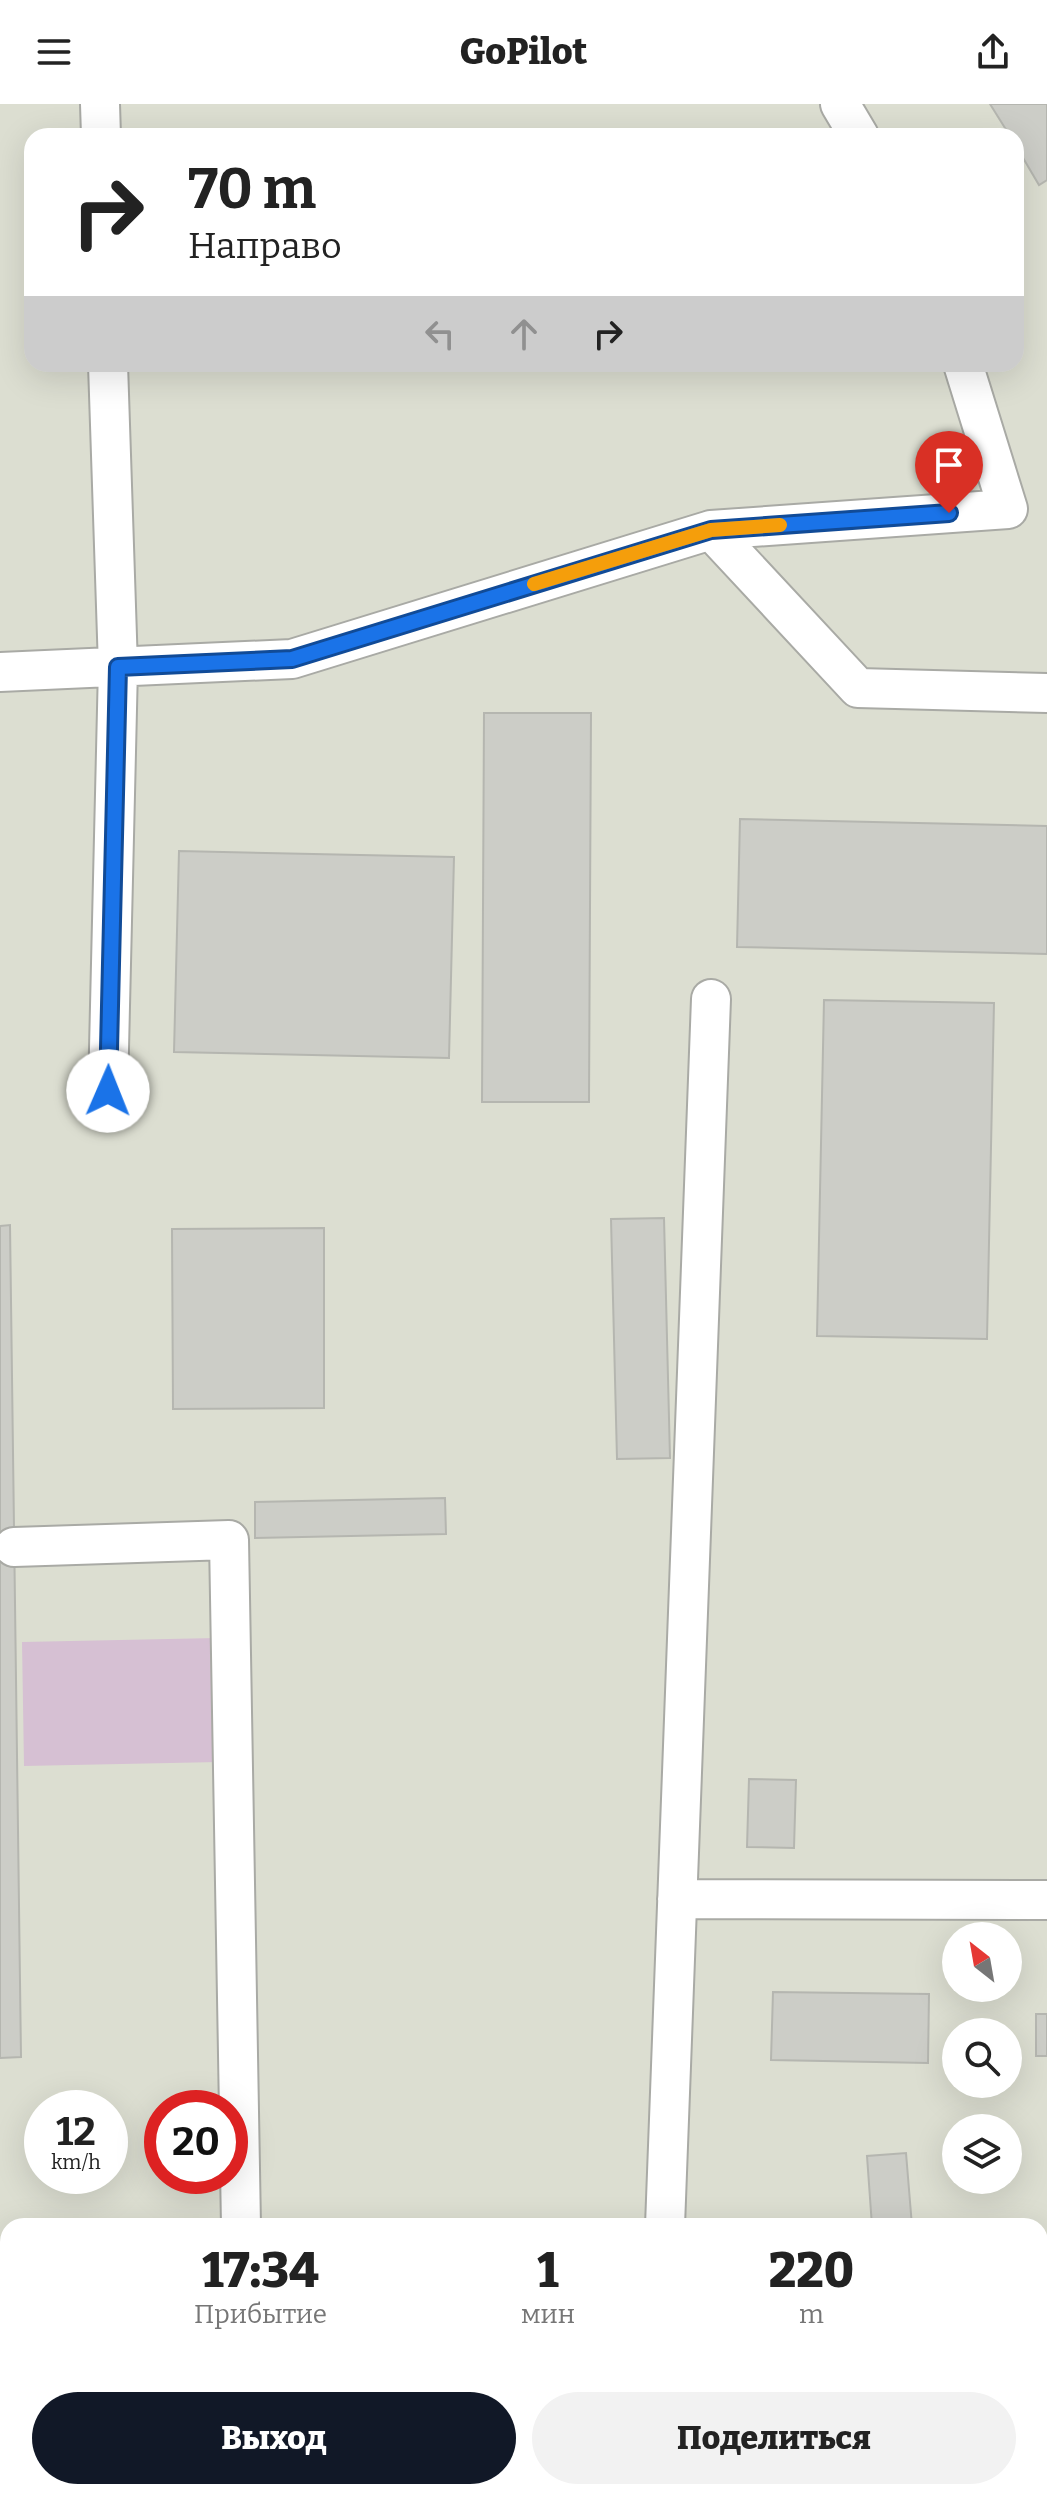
<!DOCTYPE html>
<html lang="ru">
<meta charset="utf-8">
<style>
:root{--surface:#fff;--page:#f2f2f2;--text:#222;--muted:#767676;--accent:#111827}
body{margin:0;font-family:Bitter,serif;background:var(--page);color:var(--text);height:100vh;display:flex;flex-direction:column;font-size:30px;white-space:nowrap}
*{box-sizing:border-box;margin:0}
p{font-size:26px;color:var(--muted)}
.icon{flex:none;width:44px;height:44px;fill:none;stroke:currentColor;stroke-width:2;stroke-linecap:round;stroke-linejoin:round}
.map{position:relative;flex:1;overflow:hidden}
.drawer{position:absolute;left:0px;top:2114px;width:1048px;height:282px;display:flex;flex-direction:column;background:var(--surface);border-radius:24px 24px 0 0;box-shadow:0 8px 32px #0002}
.drawer>*{flex:none}
.top-card{position:absolute;left:24px;top:24px;width:1000px;height:244px;border-radius:24px;box-shadow:0 8px 32px #0002;background:#fff;color:var(--text);overflow:hidden}
.needle{width:52px;rotate:329deg}
.fabs{position:absolute;left:942px;top:1818px;display:grid;gap:16px}
.fabs a{display:grid;place-items:center;width:80px;height:80px;border-radius:50%;background:var(--surface);box-shadow:0 8px 32px #0002;font-size:40px}
.speed{position:absolute;left:24px;top:1986px;display:flex;gap:16px;font-size:40px;font-weight:700;text-align:center}
.speed>*{display:grid;place-content:center;width:104px;height:104px;border-radius:50%;background:var(--surface);box-shadow:0 8px 32px #0002;line-height:1}
.speed small{font-size:20px;font-weight:400}
.speed .limit{border:12px solid #d22;background:#fff;color:#111}
.pin{position:absolute;display:grid;place-items:center;width:68px;height:68px;color:#fff;margin:-82px -34px;border-radius:50% 50% 50% 0;rotate:-45deg;box-shadow:0 0 8px #0007}
.pin .icon{rotate:45deg}
.me{position:absolute;width:88px;margin:-44px;rotate:1deg;stroke-linejoin:round;filter:drop-shadow(0 0 6px #0008)}
.turn{display:flex;align-items:center;gap:28px;height:168px;padding:0 32px;font-size:36px}
.turn .icon{width:104px;height:104px;stroke-width:2.5}
.turn b{display:block;font-size:56px;line-height:68px}
.lanes{display:flex;align-items:center;height:76px;padding:0 32px;background:#0003;justify-content:center;gap:40px;direction:ltr}
.lanes .off{opacity:.35}
.eta{display:flex;justify-content:space-evenly;align-items:center;height:136px;text-align:center}
.eta b{font-size:48px;font-weight:800;line-height:56px}
.primary-button{display:flex;gap:16px;margin-top:auto;padding:16px 32px}
.primary-button a{flex:1;height:92px;border-radius:48px;background:var(--accent);color:#fff;font-size:32px;font-weight:800;line-height:92px;text-align:center}
.primary-button a+a{background:var(--page);color:var(--text)}
header{display:flex;justify-content:space-between;align-items:center;height:104px;padding:0 32px;background:var(--surface);font-size:36px;font-weight:800}
.map>svg:first-child{display:block}
.built{fill:#dcded1;fill-rule:evenodd}
.green{fill:#d6c0d3}
.building{fill:#cccdc7;stroke:#b5b6b0;stroke-width:2}
.lines{fill:none;stroke-linecap:round;stroke-linejoin:round}
.minor-casing{stroke:#a9aaa5;stroke-width:42}
.minor{stroke:#fff;stroke-width:38}
.route-casing{stroke:#114b97;stroke-width:20}
.route{stroke:#1a73e8;stroke-width:14}
.slow{stroke:#f59e0b;stroke-width:14}
</style>
<header><svg class="icon" aria-label="menu" viewBox="0 0 24 24"><path d="M4 6h16M4 12h16M4 18h16"/></svg>GoPilot<svg class="icon" aria-label="share" viewBox="0 0 24 24"><path d="M12 15V3M7 8l5-5 5 5M5 13v7h14v-7"/></svg></header>
<div class="map">
<svg width="1047" height="2395" viewBox="0 0 1047 2395">
<rect width="100%" height="100%" fill="#e6e7e1"/>
<path class="built" d="M 0,0 L 1047,0 L 1047,2287 L 1040,2286 L 1040,2122 L 8,2122 L 8,2181 L 0,2180 ZM 32,32 L 1016,32 L 1016,260 L 32,260 ZM 956,1832 L 1008,1832 L 1008,1884 L 956,1884 ZM 956,1928 L 1008,1928 L 1008,1980 L 956,1980 ZM 42,2004 L 110,2004 L 110,2072 L 42,2072 ZM 162,2004 L 230,2004 L 230,2072 L 162,2072 ZM 956,2024 L 1008,2024 L 1008,2076 L 956,2076 Z"/>
<path class="green" d="M 217,1534 L 219,1658 L 24,1662 L 22,1538 Z
M 364,2388 L 967,2388 L 967,2395 L 379,2395 Z"/>
<path class="building" d="M 990,0 L 1047,0 L 1047,76 L 1039,81 L 1016,42 L 1016,32 L 1010,32 Z
M 484,609 L 591,609 L 589,998 L 482,998 Z
M 740,715 L 1047,722 L 1047,850 L 737,843 Z
M 179,747 L 454,753 L 449,954 L 174,948 Z
M 824,896 L 994,899 L 987,1235 L 817,1232 Z
M 664,1114 L 670,1354 L 617,1355 L 611,1115 Z
M 10,1121 L 21,1953 L 0,1954 L 0,1122 Z
M 324,1124 L 324,1304 L 173,1305 L 172,1125 Z
M 445,1394 L 446,1430 L 255,1434 L 255,1398 Z
M 749,1675 L 796,1676 L 794,1744 L 747,1743 Z
M 773,1888 L 929,1890 L 928,1959 L 771,1956 Z
M 1036,1910 L 1047,1910 L 1047,1952 L 1036,1952 Z
M 906,2049 L 912,2122 L 872,2122 L 867,2052 Z
M 8,2150 L 8,2190 L 0,2190 L 0,2151 Z
M 0,2238 L 8,2239 L 8,2284 L 0,2283 Z
M 1040,2249 L 1047,2249 L 1047,2299 L 1040,2299 Z"/>
<g class="lines">
<g class="minor-casing">
<path id="minor" d="M 100,0 L 101,32
M 840,0 L 859,32
M 711,426 L 858,584 L 1047,589
M 0,568 L 292,555 L 711,426 L 1008,405 L 963,260
M 108,987 L 118,563 L 108,260
M 14,1443 L 229,1436 L 241,2122
M 677,1795 L 1047,1796
M 665,2122 L 711,895
M 0,2343 L 8,2344
M 312,2388 L 331,2395"/>
</g>
<use href="#minor" class="minor"/>
</g>
<g class="lines">
<g class="route-casing">
<path id="route" d="M 108,987 L 118,563 L 292,555 L 711,426 L 949,409"/>
</g>
<use href="#route" class="route"/>
<path class="slow" d="M 534,480 L 711,426 L 780,421"/>
</g>
</svg>
<div class="fabs">
<a><svg class="needle" viewBox="-14 -14 28 28"><path d="M0-13l5 13h-10z" fill="#e53935"/><path d="M0 13l5-13h-10z" fill="#767676"/></svg></a>
<a><svg class="icon" aria-label="search" viewBox="0 0 24 24"><circle cx="10" cy="10" r="6"/><path d="M15 15l6 6"/></svg></a>
<a><svg class="icon" aria-label="layers" viewBox="0 0 24 24"><path d="M12 4l9 5-9 5-9-5zM3 14l9 5 9-5"/></svg></a>
</div>
<div class="speed"><div>12<small>km/h</small></div><div class="limit">20</div></div>
<div class="pin" style="left:949px;top:409px;background:#d93025"><svg class="icon" aria-label="arrive" viewBox="0 0 24 24"><path d="M6 21V4h12l-3 4 3 4H6"/></svg></div>
<svg class="me" style="left:108px;top:987px" viewBox="-20 -20 40 40"><circle r="19" fill="#fff"/><path d="M0-13L10 11 0 6-10 11z" fill="#1a73e8"/></svg>
<div class="top-card">
<div class="turn"><svg class="icon" aria-label="right" viewBox="0 0 24 24"><path d="M7 20v-9h11M14 6l5 5-5 5"/></svg><div><b>70 m</b>Направо</div></div>
<div class="lanes"><svg class="icon off" aria-label="left" viewBox="0 0 24 24"><path d="M17 20v-9H6M10 6l-5 5 5 5"/></svg><svg class="icon off" aria-label="ahead" viewBox="0 0 24 24"><path d="M12 20V5M6 11l6-6 6 6"/></svg><svg class="icon" aria-label="right" viewBox="0 0 24 24"><path d="M7 20v-9h11M14 6l5 5-5 5"/></svg></div>
</div>
<section class="drawer">
<div class="eta">
<div><b>17:34</b><p>Прибытие</p></div>
<div><b>1</b><p>мин</p></div>
<div><b>220</b><p>m</p></div>
</div>
<div class="primary-button"><a>Выход</a><a>Поделиться</a></div>
</section>
</div>
